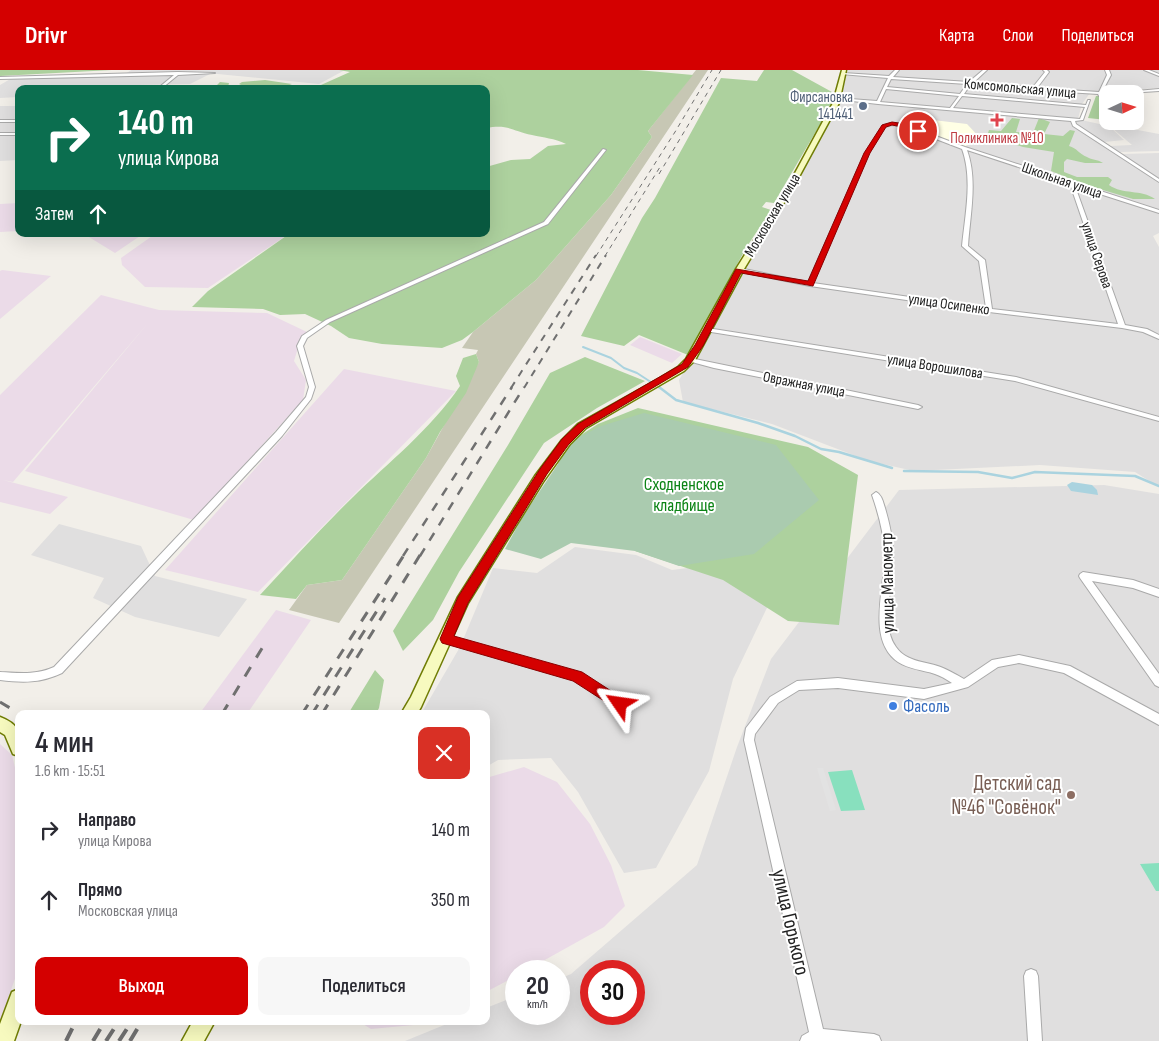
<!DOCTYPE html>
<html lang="ru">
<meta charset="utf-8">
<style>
:root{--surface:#fff;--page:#f7f7f7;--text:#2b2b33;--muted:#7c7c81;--accent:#d40000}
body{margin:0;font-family:"Sofia Sans Condensed",sans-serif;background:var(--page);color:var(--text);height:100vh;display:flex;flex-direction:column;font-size:19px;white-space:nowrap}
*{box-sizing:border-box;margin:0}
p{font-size:16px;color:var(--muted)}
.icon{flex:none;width:28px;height:28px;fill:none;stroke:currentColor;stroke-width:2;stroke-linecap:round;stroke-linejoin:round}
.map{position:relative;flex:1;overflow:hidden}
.side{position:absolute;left:15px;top:640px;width:475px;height:315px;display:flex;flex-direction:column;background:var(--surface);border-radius:10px;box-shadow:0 5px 20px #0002}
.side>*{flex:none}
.hud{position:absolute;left:15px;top:15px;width:475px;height:152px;border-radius:10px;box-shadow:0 5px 20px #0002;background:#0b6e4f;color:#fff;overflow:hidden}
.needle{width:32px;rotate:86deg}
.buttons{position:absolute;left:1099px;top:15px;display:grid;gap:10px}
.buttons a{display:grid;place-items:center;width:45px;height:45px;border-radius:10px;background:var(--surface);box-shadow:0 5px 20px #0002;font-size:25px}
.speed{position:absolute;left:505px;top:890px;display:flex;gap:10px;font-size:25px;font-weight:700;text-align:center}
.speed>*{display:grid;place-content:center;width:65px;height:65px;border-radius:50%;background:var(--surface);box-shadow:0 5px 20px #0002;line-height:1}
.speed small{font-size:12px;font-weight:400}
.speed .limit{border:8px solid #d22;background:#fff;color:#111}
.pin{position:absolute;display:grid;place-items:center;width:42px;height:42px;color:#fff;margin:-21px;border:2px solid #fff;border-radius:50%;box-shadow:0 1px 5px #0007}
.me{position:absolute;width:55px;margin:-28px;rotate:302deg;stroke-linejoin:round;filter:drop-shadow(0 0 4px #0008)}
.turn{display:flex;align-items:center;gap:18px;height:105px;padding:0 20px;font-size:22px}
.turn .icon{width:65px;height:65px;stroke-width:2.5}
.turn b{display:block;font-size:35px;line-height:42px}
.then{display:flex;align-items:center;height:48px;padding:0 20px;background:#0003;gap:10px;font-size:19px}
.round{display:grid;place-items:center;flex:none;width:52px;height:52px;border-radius:10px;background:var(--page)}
.headline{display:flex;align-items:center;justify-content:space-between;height:85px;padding:0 20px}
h1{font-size:30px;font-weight:600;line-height:38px}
.action{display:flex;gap:10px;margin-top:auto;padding:10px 20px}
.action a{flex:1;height:58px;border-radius:10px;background:var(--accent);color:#fff;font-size:20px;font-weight:600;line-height:58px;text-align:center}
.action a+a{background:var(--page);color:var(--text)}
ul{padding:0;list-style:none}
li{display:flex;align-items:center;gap:15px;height:70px;padding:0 20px}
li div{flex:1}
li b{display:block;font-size:19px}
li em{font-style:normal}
header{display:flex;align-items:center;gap:30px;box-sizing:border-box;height:70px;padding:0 25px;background:var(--accent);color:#fff}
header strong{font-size:24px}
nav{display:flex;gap:28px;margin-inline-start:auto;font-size:18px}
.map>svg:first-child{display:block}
.residential{fill:#e0dfdf;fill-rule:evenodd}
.industrial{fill:#ebdbe8}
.education{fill:#ffffe5}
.construction{fill:#c7c7b4}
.forest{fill:#add19e}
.cemetery{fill:#aacbaf}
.pitch{fill:#88e0be}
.parking{fill:#e2e2e2}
.water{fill:#aad3df}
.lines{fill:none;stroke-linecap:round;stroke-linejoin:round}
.stream-far1{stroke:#aad3df;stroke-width:2}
.stream{stroke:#aad3df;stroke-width:2.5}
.street-casing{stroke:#a9a9a9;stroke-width:2}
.secondary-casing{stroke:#707d05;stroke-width:3}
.street{fill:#fff;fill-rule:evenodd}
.secondary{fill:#f7fabf;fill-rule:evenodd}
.rail-far4{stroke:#707070;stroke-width:1;stroke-dasharray:4.5 4.5;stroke-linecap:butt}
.rail-far3{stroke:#707070;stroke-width:2;stroke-dasharray:7 7;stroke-linecap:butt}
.rail-far2{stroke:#707070;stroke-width:2.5;stroke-dasharray:9 9;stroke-linecap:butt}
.rail-far1{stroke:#707070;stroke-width:3;stroke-dasharray:11 11;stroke-linecap:butt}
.rail{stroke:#707070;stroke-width:4;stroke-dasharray:14 14;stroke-linecap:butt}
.route{fill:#d40000;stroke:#8a0000}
.service-dot{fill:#5c6f8a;stroke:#fff;stroke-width:2}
.health-dot{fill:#e0444e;stroke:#fff;stroke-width:2}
.shop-dot{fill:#3f7fe0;stroke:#fff;stroke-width:2}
.education-dot{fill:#8d6e63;stroke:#fff;stroke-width:2}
.labels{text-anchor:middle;stroke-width:4;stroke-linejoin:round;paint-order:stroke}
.far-street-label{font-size:15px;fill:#222;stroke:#fff}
.far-service-label{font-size:15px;fill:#4e5e75;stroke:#fff;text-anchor:end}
.far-health-label{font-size:15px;fill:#be3a42;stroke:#fff}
.park-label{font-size:18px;fill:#0c8416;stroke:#fff}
.street-label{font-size:18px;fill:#222;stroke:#fff}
.shop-label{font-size:18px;fill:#366cbe;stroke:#fff;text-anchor:start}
.near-education-label{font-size:21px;fill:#785e54;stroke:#fff;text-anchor:end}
.near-street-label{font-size:21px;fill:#222;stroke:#fff}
</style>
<header>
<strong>Drivr</strong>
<nav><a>Карта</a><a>Слои</a><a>Поделиться</a></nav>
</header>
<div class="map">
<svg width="1159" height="971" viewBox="0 0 1159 971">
<rect width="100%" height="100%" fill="#f2efe9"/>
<path class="residential" d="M 131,0 L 345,0 L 319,14 L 197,2 L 196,4 L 210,4 L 190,14 L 139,15 L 134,19 L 19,19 L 19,27 L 0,28 L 0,15 L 12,8 L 124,5 Z
M 848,0 L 1159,0 L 1159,18 L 1090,23 L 1082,34 L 1078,49 L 1069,48 L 841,28 Z
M 841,30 L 1081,50 L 1109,56 L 1124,70 L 1104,72 L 1110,76 L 1132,75 L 1112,58 L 1122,57 L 1159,64 L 1159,81 L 1120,82 L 1116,80 L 1121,84 L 1159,83 L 1159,163 L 1153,166 L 1159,177 L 1159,417 L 1135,402 L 1040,395 L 914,401 L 869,391 L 772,354 L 683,332 L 679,310 L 768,162 Z
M 0,36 L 19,36 L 19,90 L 0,91 Z
M 1104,415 L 1159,424 L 1159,971 L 405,971 L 454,951 L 486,951 L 486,938 L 516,926 L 516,944 L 559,944 L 559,909 L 571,904 L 697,795 L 737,677 L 771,589 L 899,420 ZM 591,901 L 634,901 L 634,944 L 591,944 Z
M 59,454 L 141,476 L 155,506 L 247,529 L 219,567 L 135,547 L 93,528 L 104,508 L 31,485 Z
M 575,477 L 636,485 L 672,500 L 719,494 L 774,523 L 733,609 L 709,701 L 656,798 L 624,803 L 578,722 L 551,688 L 498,690 L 486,697 L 486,644 L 421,644 L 460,577 L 493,498 L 537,503 Z"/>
<path class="industrial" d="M 19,133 L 19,161 L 0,162 L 0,134 Z
M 84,164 L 143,164 L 115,183 Z
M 155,164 L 271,164 L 284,167 L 208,218 L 145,217 L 122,195 L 121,188 Z
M 2,200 L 51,206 L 0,249 L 0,201 Z
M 101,225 L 159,240 L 267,243 L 307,262 L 301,268 L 294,291 L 306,310 L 303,330 L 194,450 L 25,401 L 148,253 L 13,412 L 3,410 L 68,427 L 50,444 L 0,432 L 0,325 Z
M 640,267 L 682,284 L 672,293 L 630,275 Z
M 344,299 L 456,321 L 258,522 L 165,500 Z
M 276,540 L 311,550 L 247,644 L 200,643 Z
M 0,674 L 12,685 L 19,715 L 19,897 L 0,952 Z
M 524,697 L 557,712 L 590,754 L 611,795 L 625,836 L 604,857 L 525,901 L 516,901 L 516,906 L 486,922 L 486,708 Z
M 358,951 L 429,951 L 424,954 L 371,959 Z"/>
<path class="education" d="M 933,50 L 967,54 L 981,69 L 963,77 L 929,64 L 921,53 Z"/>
<path class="construction" d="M 696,0 L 708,0 L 339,553 L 289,540 L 307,515 L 342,510 L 426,388 L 479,292 L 476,284 L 478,280 L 462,278 L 473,262 L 536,210 L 611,125 L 652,67 L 648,61 Z"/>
<path class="forest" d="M 0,0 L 112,0 L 0,6 Z
M 339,0 L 638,0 L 693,5 L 648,61 L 652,67 L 611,125 L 536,210 L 473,262 L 462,270 L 442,278 L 382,274 L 349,268 L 331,256 L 305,244 L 280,245 L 263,239 L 192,237 L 208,221 L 286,166 L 278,164 L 486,164 L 486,97 L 511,90 L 530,89 L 548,76 L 566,74 C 554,68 544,68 532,65 C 512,61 509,54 486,58 L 486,19 L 312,19 L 350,2 Z
M 764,0 L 792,0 L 832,22 L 832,34 L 774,133 L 766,132 L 762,137 L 771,140 L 746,178 L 688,285 L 639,265 L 624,276 L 581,266 L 642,148 L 655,128 L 721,8 L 757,11 Z
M 265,10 L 292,14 L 279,19 L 183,19 L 201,16 L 215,17 L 220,12 L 229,13 L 228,17 L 241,15 L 239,14 L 242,12 Z
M 1096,26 L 1107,26 L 1107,50 L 1088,48 Z
M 1012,48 L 1020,49 L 1016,62 L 1033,63 L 1039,48 L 1050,52 L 1044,64 L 1063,66 L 1070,60 L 1075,61 L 1069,76 C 1077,78 1079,84 1087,87 C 1092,90 1097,89 1103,93 L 1085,93 L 1067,89 L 1064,92 L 1064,102 L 1077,107 L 1108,107 L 1112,110 L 1109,115 C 1123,125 1141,119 1155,129 L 1133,129 L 1083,114 L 1051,101 L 1054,82 L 1023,77 L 987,66 L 989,60 L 1001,61 Z
M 476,284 L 479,292 L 466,323 L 440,362 L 426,388 L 342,510 L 307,515 L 296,529 L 260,525 C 290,493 320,459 352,428 C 389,392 431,359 460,316 L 456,306 L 463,288 Z
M 585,287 L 645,311 L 597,338 L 544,373 L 459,502 L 433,550 L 403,581 L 393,561 L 508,375 L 550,303 Z
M 638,338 L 808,377 L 858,405 L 839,555 L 788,551 L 723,510 L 635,481 L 558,394 L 570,372 L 598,354 Z
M 375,600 L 384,610 L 379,638 L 376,644 L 348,644 Z"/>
<path class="cemetery" d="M 644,343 L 776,375 L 819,430 L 754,484 L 679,496 L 635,481 L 571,473 L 541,489 L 505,479 L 523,446 L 558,394 L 570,372 L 601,356 Z"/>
<path class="pitch" d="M 852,700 L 865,740 L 841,741 L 828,702 Z
M 1159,793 L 1159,821 L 1156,821 L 1140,794 Z"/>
<path class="parking" d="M 817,698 L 823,698 L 836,740 L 830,741 Z"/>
<path class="water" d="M 1072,412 L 1092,415 L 1097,420 L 1098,425 L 1071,421 L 1067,415 Z"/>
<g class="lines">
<path class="stream-far1" d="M 583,277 L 611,288 L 624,298 L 637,303 L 660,318"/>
<path class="stream" d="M 659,317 L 676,330 L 758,353 L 795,366 L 821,379 L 839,382 L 892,398
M 904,401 L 978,402 L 1012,408 L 1035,402 L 1135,406 L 1159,416"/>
<g class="street-casing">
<path id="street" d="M 895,0 L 899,0 L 893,7 L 969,12 L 983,0 L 987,0 L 973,13 L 1033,17 L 1045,2 L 1043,0 L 1047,0 L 1049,2 L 1037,18 L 1099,22 L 1107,5 L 1105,0 L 1109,0 L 1111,5 L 1102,22 L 1109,23 L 1108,25 L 1101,25 L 1099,26 L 1098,24 L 1035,20 L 1033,21 L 1032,19 L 970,15 L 964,24 L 1086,35 L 1088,30 L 1090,30 L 1083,50 L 1075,51 L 1076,54 L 1159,109 L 1159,112 L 1073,56 L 1071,51 L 878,34 L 835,29 L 837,28 L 877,31 L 888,8 L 841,4 L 843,3 L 889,6 ZM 891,9 L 967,14 L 960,24 L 887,17 ZM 886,19 L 959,26 L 950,38 L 880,32 ZM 962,26 L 1085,37 L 1080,49 L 953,38 Z
M 1144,0 L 1149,0 L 1159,4 L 1159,6 Z
M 178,2 L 215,3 L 178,5 L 161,19 L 157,19 L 174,5 L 0,9 L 0,7 Z
M 1159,19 L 1159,21 L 1112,24 L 1114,23 Z
M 0,50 L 19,50 L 19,52 L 0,52 Z
M 892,53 L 904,54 L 965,77 L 1159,140 L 1159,143 L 1075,116 L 1125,255 L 1147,259 L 1159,265 L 1159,269 L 1143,262 L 1122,258 L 989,242 L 810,216 L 737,201 L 736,200 L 739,198 L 808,212 L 865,83 L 883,55 ZM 892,55 L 902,56 L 962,79 C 973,109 965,145 962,176 L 979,191 L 986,238 L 813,213 L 869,83 L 885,57 ZM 967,80 L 1070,114 L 1118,254 L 992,239 L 985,190 L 968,176 C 970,145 978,110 967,80 Z
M 0,63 L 19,63 L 19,65 L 0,65 Z
M 18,73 L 19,73 L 19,76 L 17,75 Z
M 603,79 L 606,80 L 548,154 L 330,252 L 307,268 L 303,276 L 315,317 L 311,329 L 282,366 L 62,603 C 41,613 23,613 0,610 L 0,602 C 19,603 37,605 54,597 L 276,362 L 306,327 L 309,317 L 297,276 L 302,266 L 326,250 L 544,152 Z
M 707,258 L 1016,307 L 1159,347 L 1159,351 L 1015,311 L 705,261 L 704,260 Z
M 690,288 L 918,335 L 922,337 L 918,339 L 714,298 L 688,291 L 687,290 Z
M 876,422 C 882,425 883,432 885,438 C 890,455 894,473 893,490 C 893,515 880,556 896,577 C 907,593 927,591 943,598 C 950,601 957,605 964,609 L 992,590 L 1019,585 L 1070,596 L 1159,644 L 1159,655 L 1064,603 L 1019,593 L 998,597 L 968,617 L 924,629 L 838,618 L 799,620 L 778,633 L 755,664 L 754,670 L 823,959 L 874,964 L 879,966 L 881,971 L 800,971 L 802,966 L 809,962 L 744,670 L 746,658 L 770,627 L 797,611 L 838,608 L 924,619 L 952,613 C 946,609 941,606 935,604 C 923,600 908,599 898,592 C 866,570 885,517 885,485 C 884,465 879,445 872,425 Z
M 1083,502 L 1133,510 L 1159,519 L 1159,527 L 1133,518 L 1092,511 L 1159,604 L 1159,617 L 1155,615 L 1080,508 L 1079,506 L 1080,504 Z
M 446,565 L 581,603 L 624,631 L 625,634 L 624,637 L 620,639 L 616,637 L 574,610 L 443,572 L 441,569 L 443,566 Z
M 1031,899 L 1036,901 L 1038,906 L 1042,971 L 1028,971 L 1024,906 L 1026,901 Z"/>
</g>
<g class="secondary-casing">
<path id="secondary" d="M 842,0 L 846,0 L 839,33 L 794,116 L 744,199 L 695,290 L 684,301 L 586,358 L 570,374 L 543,412 L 468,533 L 421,637 L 417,644 L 401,644 L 411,627 L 458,527 L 535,406 L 562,370 L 578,354 L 660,308 L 678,297 L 686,289 L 736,199 L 788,116 L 833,33 Z
M 0,647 C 23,656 19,665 19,686 L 13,684 L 5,665 L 0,662 Z
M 19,919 L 19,951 L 21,951 L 14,971 L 0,971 L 0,954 L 12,922 Z
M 193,951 L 215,951 L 204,971 L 182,971 Z"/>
</g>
<use href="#street" class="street"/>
<use href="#secondary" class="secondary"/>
<path class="rail-far4" d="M 659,104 L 721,0
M 596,186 L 675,62 L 712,0
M 605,186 L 660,97"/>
<path class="rail-far3" d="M 511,318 L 596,185
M 524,318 L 606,185"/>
<path class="rail-far2" d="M 403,486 L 512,317
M 420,486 L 524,317"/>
<path class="rail-far1" d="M 0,632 L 20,644
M 222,644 L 264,575
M 302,644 L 404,485
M 312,644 L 385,528
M 322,644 L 420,485"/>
<path class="rail" d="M 66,971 L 76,951
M 93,971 L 105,951
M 106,971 L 119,951
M 119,971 L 132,951
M 130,971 L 142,951"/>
</g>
<path class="route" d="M 892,52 L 905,54 L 920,61 L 918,62 L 902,57 L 892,55 L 886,57 L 870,83 L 813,216 L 741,203 L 703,276 L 688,297 L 585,358 L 569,374 L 547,404 L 468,533 L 454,566 L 582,602 L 625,630 L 627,634 L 625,638 L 620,640 L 615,638 L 573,611 L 442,573 L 440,569 L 458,527 L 540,399 L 562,369 L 578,354 L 682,294 L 695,275 L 736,199 L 808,211 L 864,83 L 882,55 Z"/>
<circle class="service-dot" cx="863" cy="36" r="5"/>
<path class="health-dot" d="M994.5 42.5h5v5h5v5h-5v5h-5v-5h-5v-5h5z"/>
<circle class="shop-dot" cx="893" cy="636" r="5"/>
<circle class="education-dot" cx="1071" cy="725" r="5"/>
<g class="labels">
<g class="far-street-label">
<text transform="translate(1020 18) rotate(5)" y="5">Комсомольская улица</text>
<text transform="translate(1062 110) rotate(19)" y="5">Школьная улица</text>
<text transform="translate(772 145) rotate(-59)" y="5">Московская улица</text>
<text transform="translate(1097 185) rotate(71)" y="5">улица Серова</text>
<text transform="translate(949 234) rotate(8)" y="5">улица Осипенко</text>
<text transform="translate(935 296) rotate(9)" y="5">улица Ворошилова</text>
<text transform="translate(804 314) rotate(11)" y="5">Овражная улица</text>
</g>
<g class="far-service-label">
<text x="853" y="32">Фирсановка<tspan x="853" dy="17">141441</tspan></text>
</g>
<g class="far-health-label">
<text x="997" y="73">Поликлиника №10</text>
</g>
<g class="park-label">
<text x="684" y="420">Сходненское<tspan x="684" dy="21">кладбище</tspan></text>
</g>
<g class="street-label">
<text transform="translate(887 513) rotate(-91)" y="6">улица Манометр</text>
</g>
<g class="shop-label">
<text x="903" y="642">Фасоль</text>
</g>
<g class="near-education-label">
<text x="1061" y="720">Детский сад<tspan x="1061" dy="24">№46 "Совёнок"</tspan></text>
</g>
<g class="near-street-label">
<text transform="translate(791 852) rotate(77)" y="7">улица Горького</text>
</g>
</g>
</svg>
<div class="buttons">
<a><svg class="needle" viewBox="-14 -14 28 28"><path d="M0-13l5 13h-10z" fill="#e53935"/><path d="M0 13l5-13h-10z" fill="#7c7c81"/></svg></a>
</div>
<div class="speed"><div>20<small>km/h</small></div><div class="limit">30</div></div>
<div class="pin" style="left:918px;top:61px;background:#d93025"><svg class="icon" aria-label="arrive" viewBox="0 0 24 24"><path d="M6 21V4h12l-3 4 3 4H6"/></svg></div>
<svg class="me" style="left:620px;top:634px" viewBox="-20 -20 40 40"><path d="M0-17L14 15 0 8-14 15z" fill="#d40000" stroke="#fff" stroke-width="4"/></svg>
<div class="hud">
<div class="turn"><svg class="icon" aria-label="right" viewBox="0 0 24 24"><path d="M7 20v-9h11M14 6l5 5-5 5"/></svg><div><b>140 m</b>улица Кирова</div></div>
<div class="then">Затем<svg class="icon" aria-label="ahead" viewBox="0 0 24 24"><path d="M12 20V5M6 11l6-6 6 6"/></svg></div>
</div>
<section class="side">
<div class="headline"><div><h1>4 мин</h1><p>1.6 km · 15:51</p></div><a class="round" style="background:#d93025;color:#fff"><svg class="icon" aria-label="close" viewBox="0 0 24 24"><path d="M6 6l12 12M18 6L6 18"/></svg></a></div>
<ul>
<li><svg class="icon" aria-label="right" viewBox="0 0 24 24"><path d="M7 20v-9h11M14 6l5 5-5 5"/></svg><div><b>Направо</b><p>улица Кирова</p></div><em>140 m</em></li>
<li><svg class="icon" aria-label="ahead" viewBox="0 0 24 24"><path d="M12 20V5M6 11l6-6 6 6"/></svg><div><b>Прямо</b><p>Московская улица</p></div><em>350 m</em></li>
</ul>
<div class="action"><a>Выход</a><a>Поделиться</a></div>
</section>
</div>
